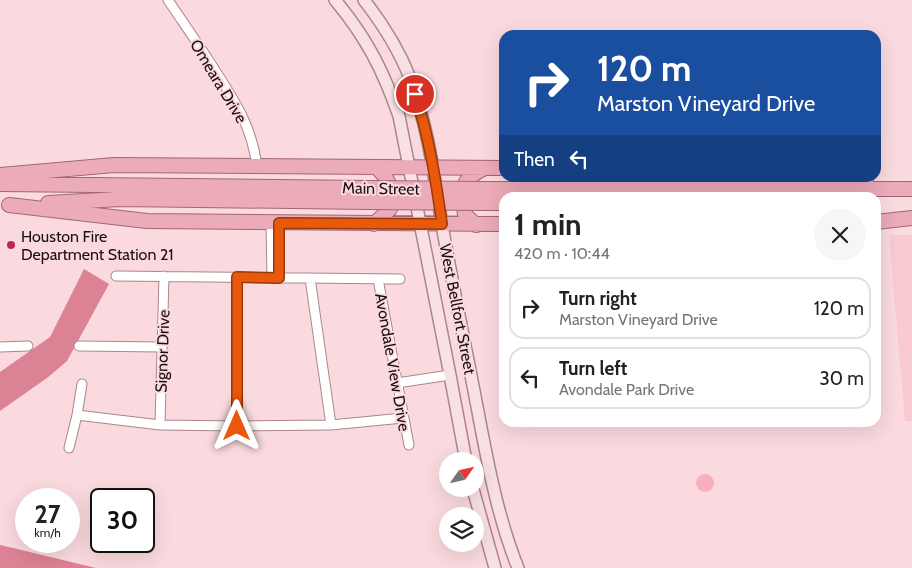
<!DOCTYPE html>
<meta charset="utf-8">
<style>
:root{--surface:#fff;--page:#f6f6f6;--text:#222;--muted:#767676;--line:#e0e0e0}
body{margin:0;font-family:Cabin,sans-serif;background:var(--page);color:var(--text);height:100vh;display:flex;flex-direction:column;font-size:19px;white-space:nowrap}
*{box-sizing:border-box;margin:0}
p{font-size:16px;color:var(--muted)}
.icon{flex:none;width:28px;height:28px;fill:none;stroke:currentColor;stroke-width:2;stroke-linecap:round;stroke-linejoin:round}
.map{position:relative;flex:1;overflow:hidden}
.details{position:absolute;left:499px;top:192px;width:382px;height:235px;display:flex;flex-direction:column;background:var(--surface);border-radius:15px;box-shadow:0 5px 20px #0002}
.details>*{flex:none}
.top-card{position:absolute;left:499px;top:30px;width:382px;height:152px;border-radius:15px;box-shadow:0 5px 20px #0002;background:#1a4fa0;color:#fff;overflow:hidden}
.needle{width:32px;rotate:56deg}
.fabs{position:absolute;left:439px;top:452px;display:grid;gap:10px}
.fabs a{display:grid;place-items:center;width:45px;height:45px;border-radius:50%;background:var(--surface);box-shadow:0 5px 20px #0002;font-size:25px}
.speed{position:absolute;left:15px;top:488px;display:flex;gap:10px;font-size:25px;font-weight:700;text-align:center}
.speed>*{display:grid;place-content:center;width:65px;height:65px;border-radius:50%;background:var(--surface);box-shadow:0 5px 20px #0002;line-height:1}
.speed small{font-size:12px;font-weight:400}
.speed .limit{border:2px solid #111;border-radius:8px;background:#fff;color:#111}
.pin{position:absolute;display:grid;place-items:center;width:42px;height:42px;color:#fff;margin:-21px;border:2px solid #fff;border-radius:50%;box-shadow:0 1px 5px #0007}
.me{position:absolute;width:55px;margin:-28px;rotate:0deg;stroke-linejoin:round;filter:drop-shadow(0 0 4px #0008)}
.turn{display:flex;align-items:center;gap:18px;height:105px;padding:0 15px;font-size:22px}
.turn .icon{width:65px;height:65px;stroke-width:2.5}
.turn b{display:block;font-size:35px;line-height:42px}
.then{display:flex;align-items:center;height:48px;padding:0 15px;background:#0003;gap:10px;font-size:19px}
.round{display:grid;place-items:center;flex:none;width:52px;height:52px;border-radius:26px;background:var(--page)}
.head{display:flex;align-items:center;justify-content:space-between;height:85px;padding:0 15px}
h1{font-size:30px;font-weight:700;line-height:38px}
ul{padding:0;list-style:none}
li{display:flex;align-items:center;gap:15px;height:62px;margin:0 10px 8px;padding:0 5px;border:2px solid var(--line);border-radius:15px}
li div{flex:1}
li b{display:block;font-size:19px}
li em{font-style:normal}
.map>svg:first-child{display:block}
.built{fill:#facad2}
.green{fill:#f7afbc}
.forest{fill:#dc8295}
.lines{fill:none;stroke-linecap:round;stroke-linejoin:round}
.minor-casing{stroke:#aa868c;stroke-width:11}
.secondary-casing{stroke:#aa868c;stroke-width:14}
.trunk-casing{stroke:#a16772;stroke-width:16}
.minor{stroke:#fff;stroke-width:9}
.secondary{stroke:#f8e0e4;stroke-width:11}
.trunk{stroke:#ecabb8;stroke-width:14}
.trunk-bridge-casing{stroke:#a16772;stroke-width:16;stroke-linecap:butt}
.trunk-bridge{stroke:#ecabb8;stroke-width:14}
.route-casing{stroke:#983908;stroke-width:12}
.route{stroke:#ea580c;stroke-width:9}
.poi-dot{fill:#b92a59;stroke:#fadadf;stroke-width:2}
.labels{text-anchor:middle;stroke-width:4;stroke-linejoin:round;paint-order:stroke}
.street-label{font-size:16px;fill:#1c0f11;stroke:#fadadf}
.poi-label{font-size:16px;fill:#1c0f11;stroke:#fadadf;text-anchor:start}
</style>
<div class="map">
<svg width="912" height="568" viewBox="0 0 912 568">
<rect width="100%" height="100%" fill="#fadadf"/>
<path class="built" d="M 889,235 L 912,235 L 912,421 L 905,421 Z"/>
<path class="green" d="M696 483a9 9 0 1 1 18 0a9 9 0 1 1-18 0Z"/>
<path class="forest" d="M 84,269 L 109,284 L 67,361 L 47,378 L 0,411 L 0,372 L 50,337 Z
M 0,545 L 9,547 L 96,568 L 0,568 Z"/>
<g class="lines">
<g class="minor-casing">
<path id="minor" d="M 168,0 C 182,21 197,42 211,64 C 233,98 252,125 257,167
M 271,222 L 272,278
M 279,223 L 279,278
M 116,276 L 400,279
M 310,278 L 331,425
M 378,279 L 409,445
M 79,346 L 161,347
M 0,347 L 28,346
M 397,383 L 450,375
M 77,415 L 160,425 L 237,426 L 331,425 L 403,418
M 160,425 L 164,276
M 237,426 L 237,277
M 69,448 L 77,415 L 82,384"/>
</g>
<g class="secondary-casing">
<path id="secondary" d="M 335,0 C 366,37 383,70 399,116 L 450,375 L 466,461
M 364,0 C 382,23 399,50 410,78 C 428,126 434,175 442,225 C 452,282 464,339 475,396 C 486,454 496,513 518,568
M 473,489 L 495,568"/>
</g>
<g class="trunk-casing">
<path id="trunk" d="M 0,175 L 114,165 L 504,168
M 772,178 L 866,180
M 0,184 L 368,188
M 487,189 L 912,189
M 48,203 L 120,199 L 368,202
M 488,203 L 504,203
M 9,205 L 147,221 L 504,224
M 876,222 L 912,218
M 374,224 L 390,209 C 390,188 393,183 377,168
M 476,225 L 465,215 C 462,189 459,180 485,168"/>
</g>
<use href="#minor" class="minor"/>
<use href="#secondary" class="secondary"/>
<use href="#trunk" class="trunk"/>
<g class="trunk-bridge-casing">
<path id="trunk-bridge" d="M 368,188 L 487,189
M 368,202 L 488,203"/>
</g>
<use href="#trunk-bridge" class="trunk-bridge"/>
</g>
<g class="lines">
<g class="route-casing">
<path id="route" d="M 237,426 L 237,277 L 279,278 L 279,223 L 442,224 C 436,181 429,136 415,94"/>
</g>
<use href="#route" class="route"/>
</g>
<circle class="poi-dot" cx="11" cy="245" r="5"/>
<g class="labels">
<g class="street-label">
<text transform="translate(219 81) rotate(59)" y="6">Omeara Drive</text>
<text transform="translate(381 188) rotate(1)" y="6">Main Street</text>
<text transform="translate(458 309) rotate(79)" y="6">West Bellfort Street</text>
<text transform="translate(162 351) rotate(-88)" y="6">Signor Drive</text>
<text transform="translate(393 362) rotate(80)" y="6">Avondale View Drive</text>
</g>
<g class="poi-label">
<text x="21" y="242">Houston Fire<tspan x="21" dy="18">Department Station 21</tspan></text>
</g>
</g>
</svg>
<div class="fabs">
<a><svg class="needle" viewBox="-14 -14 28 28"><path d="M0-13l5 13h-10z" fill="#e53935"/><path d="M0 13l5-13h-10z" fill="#767676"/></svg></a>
<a><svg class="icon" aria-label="layers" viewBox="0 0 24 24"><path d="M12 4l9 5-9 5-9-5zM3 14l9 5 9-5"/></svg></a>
</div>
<div class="speed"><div>27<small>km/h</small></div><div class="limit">30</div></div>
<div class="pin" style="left:415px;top:94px;background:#d93025"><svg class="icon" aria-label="arrive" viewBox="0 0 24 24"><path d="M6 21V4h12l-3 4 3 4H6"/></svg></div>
<svg class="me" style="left:237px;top:426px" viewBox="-20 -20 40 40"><path d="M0-17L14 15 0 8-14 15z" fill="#ea580c" stroke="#fff" stroke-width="4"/></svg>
<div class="top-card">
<div class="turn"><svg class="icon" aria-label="right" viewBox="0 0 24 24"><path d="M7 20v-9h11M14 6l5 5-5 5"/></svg><div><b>120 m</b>Marston Vineyard Drive</div></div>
<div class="then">Then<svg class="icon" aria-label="left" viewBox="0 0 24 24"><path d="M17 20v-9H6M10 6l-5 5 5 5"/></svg></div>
</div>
<section class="details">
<div class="head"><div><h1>1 min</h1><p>420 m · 10:44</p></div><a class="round"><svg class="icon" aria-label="close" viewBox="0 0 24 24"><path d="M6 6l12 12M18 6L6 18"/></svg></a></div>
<ul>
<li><svg class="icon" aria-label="right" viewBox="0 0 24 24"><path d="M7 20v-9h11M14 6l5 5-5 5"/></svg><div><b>Turn right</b><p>Marston Vineyard Drive</p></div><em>120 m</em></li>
<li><svg class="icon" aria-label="left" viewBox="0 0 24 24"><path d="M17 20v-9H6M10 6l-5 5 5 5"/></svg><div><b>Turn left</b><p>Avondale Park Drive</p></div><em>30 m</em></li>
</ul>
</section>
</div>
